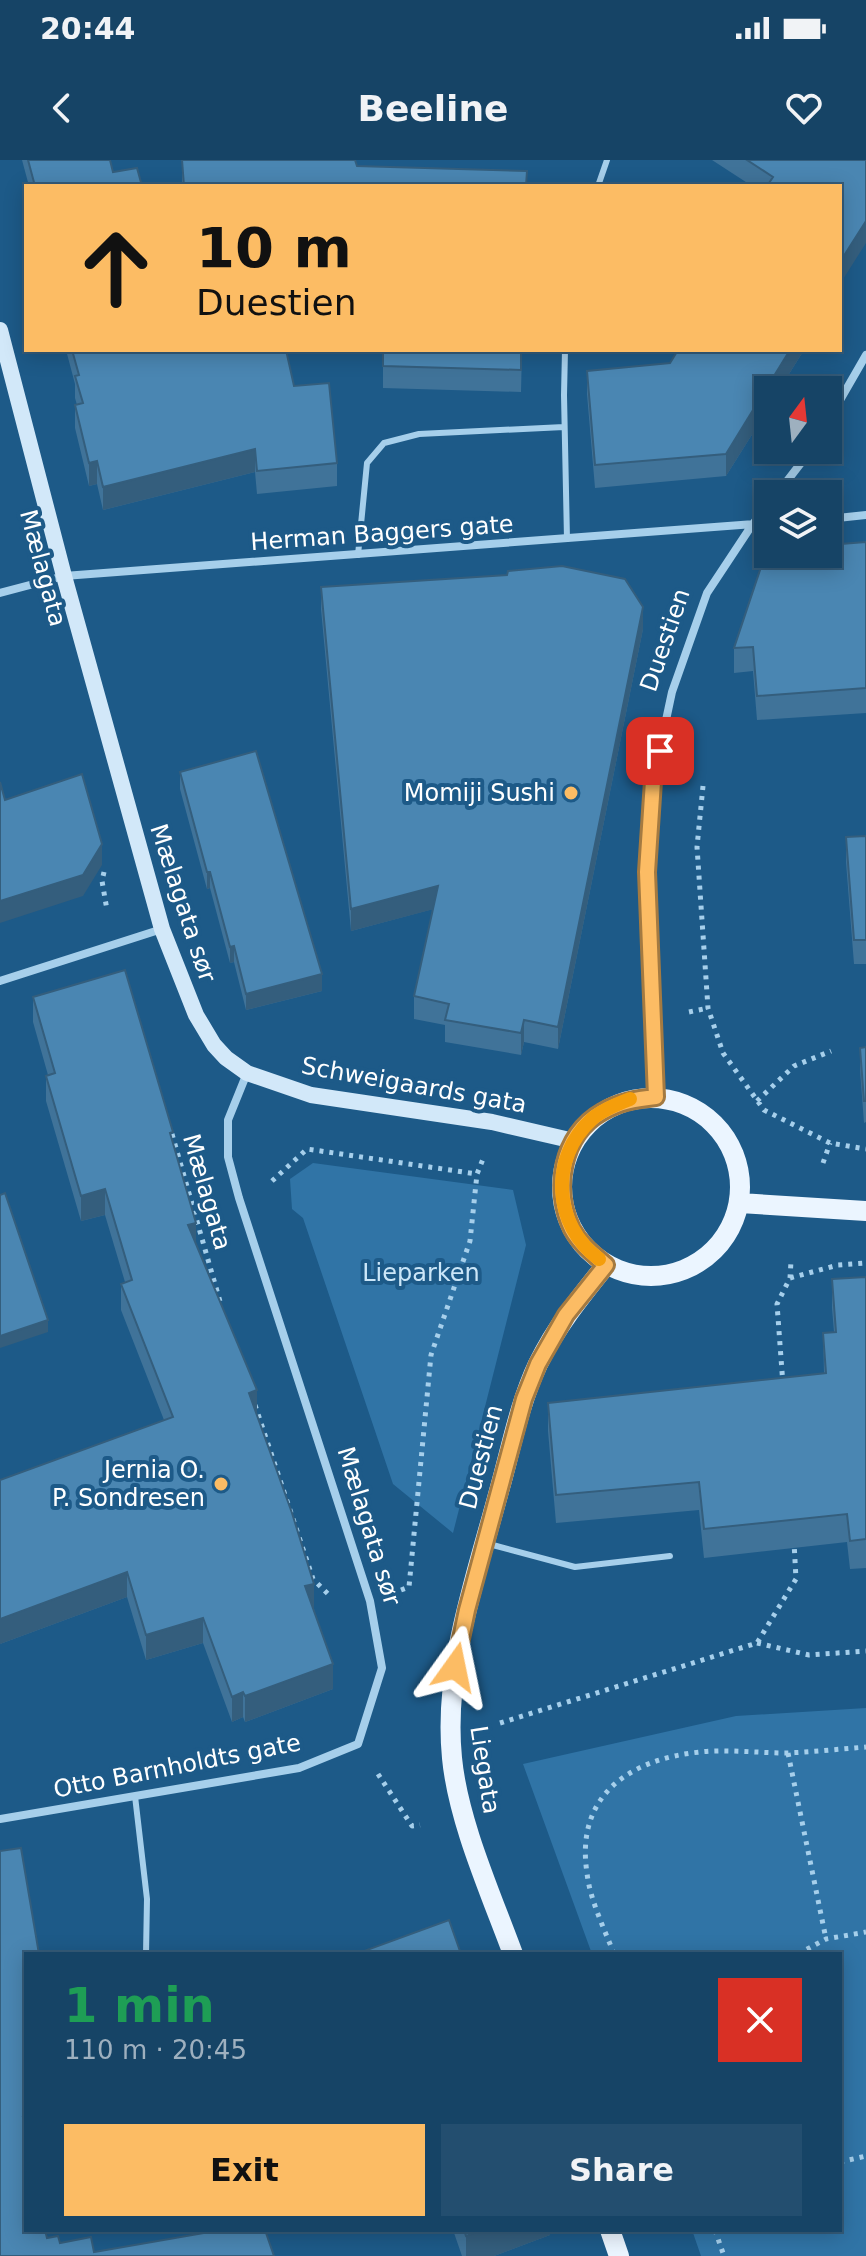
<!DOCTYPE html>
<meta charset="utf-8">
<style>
:root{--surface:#164466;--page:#234e6f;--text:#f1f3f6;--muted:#9eb0bf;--line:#355c7a;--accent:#fcbc64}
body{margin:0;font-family:"DejaVu Sans",sans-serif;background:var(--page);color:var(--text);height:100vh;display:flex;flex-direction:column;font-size:30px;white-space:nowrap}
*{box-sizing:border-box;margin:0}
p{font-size:26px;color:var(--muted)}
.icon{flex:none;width:44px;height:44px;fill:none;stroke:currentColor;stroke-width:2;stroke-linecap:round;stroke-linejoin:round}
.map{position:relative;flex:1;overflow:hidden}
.sheet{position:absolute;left:24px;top:1792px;width:818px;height:280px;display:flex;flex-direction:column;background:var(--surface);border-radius:0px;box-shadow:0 4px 20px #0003,0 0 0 2px var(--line)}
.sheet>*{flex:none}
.guide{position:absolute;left:24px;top:24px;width:818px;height:168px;border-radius:0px;box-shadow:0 4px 20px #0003,0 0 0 2px var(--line);background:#fcbc64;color:#111;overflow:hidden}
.needle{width:52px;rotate:15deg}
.controls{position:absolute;left:754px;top:216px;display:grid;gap:16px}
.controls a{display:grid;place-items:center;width:88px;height:88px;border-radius:0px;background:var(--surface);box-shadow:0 4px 20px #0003,0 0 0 2px var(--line);font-size:40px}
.pin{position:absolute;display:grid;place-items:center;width:68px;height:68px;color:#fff;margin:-34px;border-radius:16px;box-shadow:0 4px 12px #0006}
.me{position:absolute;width:88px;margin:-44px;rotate:12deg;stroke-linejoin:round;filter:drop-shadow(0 0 6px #0008)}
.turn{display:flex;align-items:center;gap:28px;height:168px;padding:0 40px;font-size:36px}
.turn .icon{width:104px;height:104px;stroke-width:2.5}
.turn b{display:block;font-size:56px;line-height:68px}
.round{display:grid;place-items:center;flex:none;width:84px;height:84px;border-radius:0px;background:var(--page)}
.headline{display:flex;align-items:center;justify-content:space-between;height:136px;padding:0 40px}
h1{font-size:48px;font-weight:700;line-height:60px;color:#1e9e55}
.cta{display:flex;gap:16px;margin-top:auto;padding:16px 40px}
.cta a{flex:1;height:92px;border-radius:0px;background:var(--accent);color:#111;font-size:32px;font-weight:700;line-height:92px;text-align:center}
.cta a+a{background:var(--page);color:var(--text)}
.status{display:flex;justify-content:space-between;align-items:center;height:56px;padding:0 40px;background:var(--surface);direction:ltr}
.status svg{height:22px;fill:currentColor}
header{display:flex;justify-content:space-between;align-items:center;height:104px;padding:0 40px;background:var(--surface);font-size:36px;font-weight:700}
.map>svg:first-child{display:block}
.green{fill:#3074a6}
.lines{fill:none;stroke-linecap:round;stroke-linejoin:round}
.path{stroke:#a6cfeb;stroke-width:5;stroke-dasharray:4 6;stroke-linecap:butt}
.lane{stroke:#a6cfeb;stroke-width:6}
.street{stroke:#a6cfeb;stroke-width:8}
.secondary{stroke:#d2e8f9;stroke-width:16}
.primary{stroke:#ebf5ff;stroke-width:20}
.wall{fill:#407399}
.shaded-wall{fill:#345e7d}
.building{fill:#4a86b2;stroke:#345e7d;stroke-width:2}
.route-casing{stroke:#a47a41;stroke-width:20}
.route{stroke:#fcbc64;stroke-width:14}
.slow{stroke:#f59e0b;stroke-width:14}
.poi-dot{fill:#fcbc64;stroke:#1d5a88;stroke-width:3}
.labels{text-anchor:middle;stroke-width:8;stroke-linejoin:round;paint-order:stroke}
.street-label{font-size:24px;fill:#fff;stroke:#1d5a88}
.poi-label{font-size:24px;fill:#fff;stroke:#1d5a88;text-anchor:end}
.park-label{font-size:24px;fill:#cbe6f8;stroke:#1d5a88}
</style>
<div class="status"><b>20:44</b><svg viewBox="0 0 49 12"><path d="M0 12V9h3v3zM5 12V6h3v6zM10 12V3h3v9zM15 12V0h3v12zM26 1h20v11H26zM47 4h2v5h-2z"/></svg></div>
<header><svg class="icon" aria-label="back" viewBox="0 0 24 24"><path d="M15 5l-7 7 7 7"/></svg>Beeline<svg class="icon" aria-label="heart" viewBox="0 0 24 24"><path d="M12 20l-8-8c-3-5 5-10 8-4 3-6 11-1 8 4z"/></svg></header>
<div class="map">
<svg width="866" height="2096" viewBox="0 0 866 2096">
<rect width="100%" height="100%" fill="#1d5a88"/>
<path class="green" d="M 313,1003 L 513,1030 L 526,1085 L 453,1373 L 393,1324 L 303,1058 L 292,1049 L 290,1019 Z
M 866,1548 L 866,2096 L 701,2096 L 692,2070 L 840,2070 L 840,1794 L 592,1794 L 523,1604 L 736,1556 Z"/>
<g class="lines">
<path class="path" d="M 703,626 L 697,687 L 708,848 L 723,893 L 764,950 L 830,983 L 866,989
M 104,712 L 102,721 L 107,750
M 689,852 L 708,848
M 757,941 L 794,906 L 831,891
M 172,974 L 221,1145
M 823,1003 L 830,983
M 272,1021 L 307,989 L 477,1014
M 790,1118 L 838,1105 L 866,1103
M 783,1225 L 777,1144 L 790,1118 L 791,1101
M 255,1245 L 313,1419 L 329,1435
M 401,1430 L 409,1427 L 431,1195 L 470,1081 L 477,1014 L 483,999
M 757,1483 L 809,1495 L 866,1491
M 500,1563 L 757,1483 L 796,1419 L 794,1382
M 788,1593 L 826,1779
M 378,1614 L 412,1666 L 420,1665
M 614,1794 C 604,1768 590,1740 587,1713 C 575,1635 630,1599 700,1592 C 728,1589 758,1593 786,1593 C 813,1592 840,1589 866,1587
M 798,1794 L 826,1779 L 866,1772
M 840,2002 L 866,1996
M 715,2070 L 724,2096"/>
<path class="lane" d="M 598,26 L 607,0
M 565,190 L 564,235 L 567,379
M 358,395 L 367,303 L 384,283 L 419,274 L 564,267
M 489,1384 L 575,1407 L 670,1396
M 135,1636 L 147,1739 L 146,1794"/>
<path class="street" d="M 828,261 L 866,195
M 777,334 L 811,290
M 828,359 L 866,355
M 0,433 L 64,416 L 768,363
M 0,821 L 162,769
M 656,937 L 647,712 L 653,621 L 672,532 L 707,433 L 752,365 L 768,345
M 0,1659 L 299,1608 L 358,1584 L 382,1508 L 370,1441 L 239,1038 L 228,997 L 228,960 L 247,913"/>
<path class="secondary" d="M 0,170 L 64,416 L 162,769 L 196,855 L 214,885 L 226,898 L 247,913 L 311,935 L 492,962 L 574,981"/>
<path class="primary" d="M562 1027a89 89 0 1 1 178 0a89 89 0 1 1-178 0Z
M 740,1043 L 866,1051
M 513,1794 C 491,1734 458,1661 452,1598 C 443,1508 476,1417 499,1331 C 511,1289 519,1244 538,1204 C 556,1167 581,1136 606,1105
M 610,2070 L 619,2096"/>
</g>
<path class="wall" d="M 22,0 L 110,0 L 113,12 L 142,26 L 29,26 Z
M 182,0 L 357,6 L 527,26 L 182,26 Z
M 712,0 L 866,0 L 840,26 L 752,26 Z
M 66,190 L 286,190 L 294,226 L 337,303 L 337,326 L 257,334 L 255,312 L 103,350 L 97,324 L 89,326 L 75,268 L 75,245 L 77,245 L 75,238 L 75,224 Z
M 383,190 L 522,190 L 521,232 L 383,228 Z
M 678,190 L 804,190 L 779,230 L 768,230 L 768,249 L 726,316 L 595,328 L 587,234 L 587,211 L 670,203 Z
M 866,382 L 866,553 L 757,560 L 753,511 L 734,513 L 734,488 Z
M 321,427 L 643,469 L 558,889 L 524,882 L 521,895 L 445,882 L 445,865 L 414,859 L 414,836 L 433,749 L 351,771 L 321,449 Z
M 180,612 L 322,831 L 246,850 L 234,802 L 230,803 L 210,728 L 207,729 L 180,629 Z
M 866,676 L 866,804 L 854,804 L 846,702 L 846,677 Z
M 33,837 L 173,983 L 196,1084 L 257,1255 L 314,1449 L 333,1529 L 245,1562 L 243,1557 L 232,1562 L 203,1483 L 146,1500 L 127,1437 L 0,1484 L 164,1260 L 121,1150 L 121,1124 L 125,1122 L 105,1055 L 81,1061 L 46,941 L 46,916 L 48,915 L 33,862 Z
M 866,887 L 866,962 L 864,963 L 860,910 L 860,888 Z
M 866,1117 L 866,1408 L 850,1409 L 847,1382 L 704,1398 L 699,1350 L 556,1363 L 548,1271 L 548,1243 L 824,1213 L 823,1173 L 834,1172 L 832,1148 L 832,1119 Z
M 453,2070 L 550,2070 L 550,2075 L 494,2096 L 462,2096 Z"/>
<path class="shaded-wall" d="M 866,61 L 866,83 L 840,124 L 840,102 Z
M 790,190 L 804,190 L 779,230 L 768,230 L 768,249 L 726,316 L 726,294 Z
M 255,289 L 255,312 L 103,350 L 103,327 Z
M 97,301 L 97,324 L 89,326 L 89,303 Z
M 643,447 L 643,469 L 558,889 L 558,867 Z
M 102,684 L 102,705 L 83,736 L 0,763 L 0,741 Z
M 207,712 L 210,712 L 210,728 L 207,729 Z
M 438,726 L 438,748 L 351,771 L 351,749 Z
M 234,786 L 234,802 L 230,803 L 230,787 Z
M 322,814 L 322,831 L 246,850 L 246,834 Z
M 524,860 L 524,882 L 521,895 L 521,873 Z
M 105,1029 L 105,1055 L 81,1061 L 81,1036 Z
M 196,1063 L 196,1088 L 188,1065 Z
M 48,1160 L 48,1172 L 0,1188 L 0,1176 Z
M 257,1230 L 257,1255 L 249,1233 Z
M 127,1412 L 127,1437 L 0,1484 L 0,1459 Z
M 314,1424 L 314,1450 L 305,1426 Z
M 203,1458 L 203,1483 L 146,1500 L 146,1475 Z
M 333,1504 L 333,1529 L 245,1562 L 245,1536 Z
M 243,1532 L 243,1557 L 232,1562 L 232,1537 Z
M 482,2070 L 550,2070 L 550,2075 L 494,2096 L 466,2096 L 466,2076 Z"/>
<path class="building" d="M 28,0 L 110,0 L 113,12 L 137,8 L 142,26 L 35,26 Z
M 182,0 L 355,0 L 357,6 L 527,11 L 526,26 L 184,26 Z
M 747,0 L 866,0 L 866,61 L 840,102 L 840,26 L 767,26 L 773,17 Z
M 72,190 L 286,190 L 294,226 L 329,223 L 337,303 L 257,311 L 255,289 L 103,327 L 97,301 L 89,303 L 75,245 L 83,243 L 75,216 L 79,215 Z
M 383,190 L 521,190 L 521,210 L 383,206 Z
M 678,190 L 790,190 L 726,294 L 595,305 L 587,211 L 670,203 Z
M 866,382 L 866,528 L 757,536 L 753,487 L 734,488 L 767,389 L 768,394 L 828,394 L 828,385 Z
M 562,406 L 625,419 L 643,447 L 558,867 L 524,860 L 521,873 L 445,860 L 449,844 L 414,836 L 438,726 L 351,749 L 321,427 L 507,415 L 508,411 Z
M 256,591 L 322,814 L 246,834 L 234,786 L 230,787 L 210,712 L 207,712 L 180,612 Z
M 82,614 L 102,684 L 83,715 L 0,741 L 0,622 L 5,640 Z
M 866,676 L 866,780 L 854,780 L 846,677 Z
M 125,810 L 173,972 L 170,973 L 196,1063 L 188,1065 L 257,1230 L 249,1233 L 292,1353 L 314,1424 L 305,1426 L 333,1504 L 245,1536 L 243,1532 L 232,1537 L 203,1458 L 146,1475 L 127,1412 L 0,1459 L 0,1320 L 173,1257 L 121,1124 L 132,1120 L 105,1029 L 81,1036 L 46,916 L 55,913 L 33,837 Z
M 866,887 L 866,941 L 864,941 L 860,888 Z
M 5,1033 L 48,1160 L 0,1176 L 0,1035 Z
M 866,1117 L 866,1379 L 850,1381 L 847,1354 L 704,1369 L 699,1322 L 556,1335 L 548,1243 L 826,1213 L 823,1173 L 836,1172 L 832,1119 Z
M 21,1688 L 39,1794 L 26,1794 L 26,1957 L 23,1957 L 26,1970 L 26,2070 L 45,2070 L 47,2078 L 58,2076 L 60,2083 L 91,2077 L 94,2092 L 210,2072 L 210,2070 L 265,2070 L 274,2096 L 0,2096 L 0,1691 Z
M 449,1760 L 461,1794 L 365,1794 L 364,1791 Z
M 464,2070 L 482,2070 L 466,2076 Z"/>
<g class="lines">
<g class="route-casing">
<path id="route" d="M 455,1507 L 467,1450 L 524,1239 L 538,1204 L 566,1155 L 606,1105 C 593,1094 580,1084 572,1069 C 553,1030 561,975 602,952 C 619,942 636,939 656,937 L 647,712 L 653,621 L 660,591"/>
</g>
<use href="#route" class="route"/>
<path class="slow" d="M 599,1099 C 553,1065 549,998 592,959 C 602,950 617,944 630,939"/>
</g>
<g class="poi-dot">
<circle cx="571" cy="633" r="8"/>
<circle cx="221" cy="1324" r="8"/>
</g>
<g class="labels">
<g class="street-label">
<text transform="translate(382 373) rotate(-4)" y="8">Herman Baggers gate</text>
<text transform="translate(43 408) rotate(75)" y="8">Mælagata</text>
<text transform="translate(665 480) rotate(-71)" y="8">Duestien</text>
<text transform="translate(183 743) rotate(72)" y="8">Mælagata sør</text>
<text transform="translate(414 925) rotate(10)" y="8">Schweigaards gata</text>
<text transform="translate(207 1032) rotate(74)" y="8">Mælagata</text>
<text transform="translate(481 1297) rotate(-75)" y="8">Duestien</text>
<text transform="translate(369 1366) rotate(73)" y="8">Mælagata sør</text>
<text transform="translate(177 1606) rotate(-11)" y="8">Otto Barnholdts gate</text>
<text transform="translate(485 1610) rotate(81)" y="8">Liegata</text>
</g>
<g class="poi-label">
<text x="555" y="641">Momiji Sushi</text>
<text x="205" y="1318">Jernia O.<tspan x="205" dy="28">P. Sondresen</tspan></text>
</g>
<g class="park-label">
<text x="421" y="1121">Lieparken</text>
</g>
</g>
</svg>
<div class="controls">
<a><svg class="needle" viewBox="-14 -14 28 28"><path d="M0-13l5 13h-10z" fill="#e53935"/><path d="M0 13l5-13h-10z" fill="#9eb0bf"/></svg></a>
<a><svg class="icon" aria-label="layers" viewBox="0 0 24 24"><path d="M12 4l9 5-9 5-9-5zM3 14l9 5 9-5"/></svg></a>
</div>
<div class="pin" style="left:660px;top:591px;background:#d93025"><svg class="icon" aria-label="arrive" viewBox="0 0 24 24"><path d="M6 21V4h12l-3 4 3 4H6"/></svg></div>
<svg class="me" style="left:455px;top:1507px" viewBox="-20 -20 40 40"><path d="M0-17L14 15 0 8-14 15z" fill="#fcbc64" stroke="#fff" stroke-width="4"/></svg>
<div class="guide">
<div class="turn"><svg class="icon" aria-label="ahead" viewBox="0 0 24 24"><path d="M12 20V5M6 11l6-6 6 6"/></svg><div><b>10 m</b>Duestien</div></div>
</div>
<section class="sheet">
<div class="headline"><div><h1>1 min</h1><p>110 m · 20:45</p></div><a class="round" style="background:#d93025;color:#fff"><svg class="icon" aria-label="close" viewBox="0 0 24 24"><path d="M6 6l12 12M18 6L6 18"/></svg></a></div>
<div class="cta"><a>Exit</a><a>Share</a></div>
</section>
</div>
